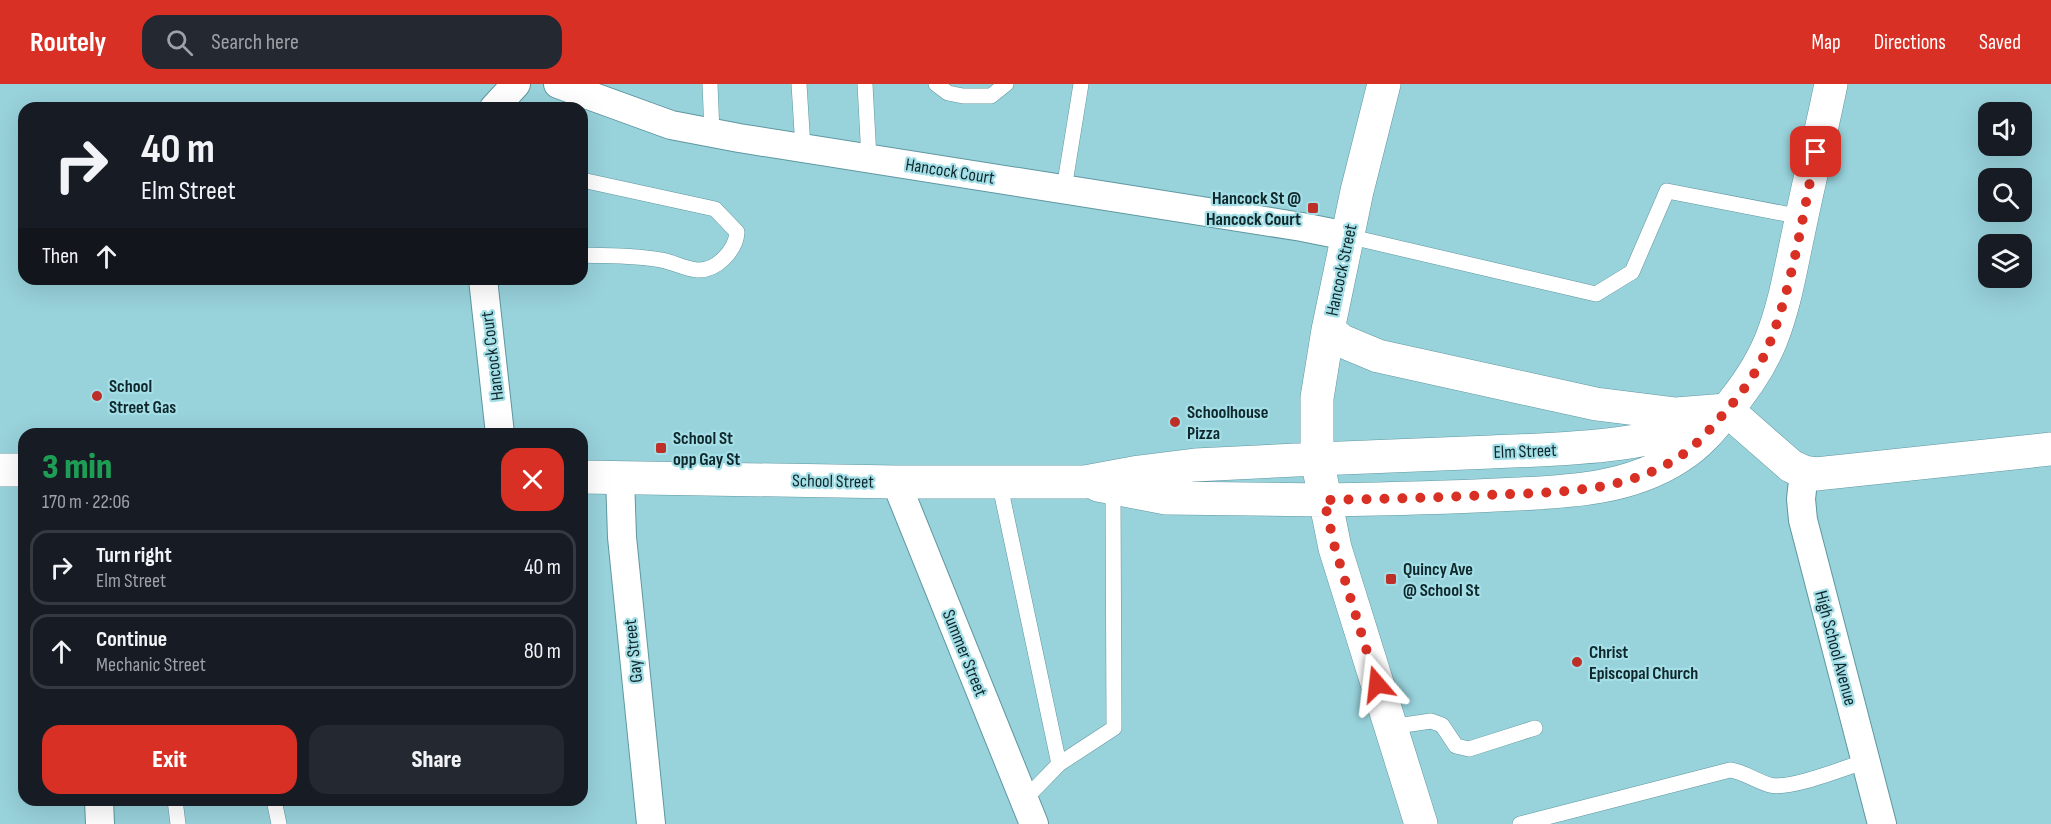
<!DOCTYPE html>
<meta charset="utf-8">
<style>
:root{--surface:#171b24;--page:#242831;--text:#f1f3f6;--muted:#9ea1a6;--line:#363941;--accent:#d93025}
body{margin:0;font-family:"Sofia Sans Condensed",sans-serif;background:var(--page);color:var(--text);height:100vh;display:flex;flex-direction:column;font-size:22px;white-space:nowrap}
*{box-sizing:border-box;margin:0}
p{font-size:20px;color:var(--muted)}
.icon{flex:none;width:33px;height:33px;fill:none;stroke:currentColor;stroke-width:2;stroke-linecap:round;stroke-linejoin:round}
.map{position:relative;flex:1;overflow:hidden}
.details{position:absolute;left:18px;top:344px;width:570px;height:378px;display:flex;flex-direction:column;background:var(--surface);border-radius:18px;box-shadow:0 6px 24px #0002}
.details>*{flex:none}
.hud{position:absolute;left:18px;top:18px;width:570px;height:183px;border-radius:18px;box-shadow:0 6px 24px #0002;background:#171b24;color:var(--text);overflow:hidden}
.controls{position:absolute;left:1978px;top:18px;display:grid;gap:12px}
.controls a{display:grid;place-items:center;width:54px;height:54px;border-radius:12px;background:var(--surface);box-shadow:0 6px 24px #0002;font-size:30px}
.pin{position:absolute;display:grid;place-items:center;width:51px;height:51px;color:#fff;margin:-26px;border-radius:12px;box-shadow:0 3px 9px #0006}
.me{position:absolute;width:66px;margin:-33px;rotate:343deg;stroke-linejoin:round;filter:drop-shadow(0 0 4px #0008)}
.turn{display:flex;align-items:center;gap:21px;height:126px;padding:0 24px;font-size:27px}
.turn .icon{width:78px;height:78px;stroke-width:2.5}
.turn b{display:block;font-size:42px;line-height:51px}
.then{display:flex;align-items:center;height:57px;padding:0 24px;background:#0003;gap:12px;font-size:22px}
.round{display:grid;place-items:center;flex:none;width:63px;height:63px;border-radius:18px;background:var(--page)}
.overview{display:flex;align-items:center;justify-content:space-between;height:102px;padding:0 24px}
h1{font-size:36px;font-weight:800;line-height:45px;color:#1e9e55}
.primary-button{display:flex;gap:12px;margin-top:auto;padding:12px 24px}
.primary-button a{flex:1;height:69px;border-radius:18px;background:var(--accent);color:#fff;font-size:24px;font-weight:800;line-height:69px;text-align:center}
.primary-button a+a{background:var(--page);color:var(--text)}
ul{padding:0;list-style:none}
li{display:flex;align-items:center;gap:18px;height:75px;margin:0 12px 9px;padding:0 12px;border:3px solid var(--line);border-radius:18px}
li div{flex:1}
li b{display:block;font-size:22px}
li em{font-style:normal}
header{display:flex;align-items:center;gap:36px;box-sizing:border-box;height:84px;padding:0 30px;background:var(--accent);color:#fff}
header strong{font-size:28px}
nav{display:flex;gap:33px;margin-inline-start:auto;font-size:21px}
.search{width:420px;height:54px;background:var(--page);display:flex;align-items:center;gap:15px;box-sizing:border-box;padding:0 21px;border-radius:18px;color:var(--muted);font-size:22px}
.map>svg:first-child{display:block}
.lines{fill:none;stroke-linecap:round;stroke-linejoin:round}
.lane-casing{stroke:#5f97a0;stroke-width:16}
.street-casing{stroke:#5f97a0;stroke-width:30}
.secondary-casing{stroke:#5f97a0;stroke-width:34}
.primary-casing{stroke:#5f97a0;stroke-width:34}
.lane{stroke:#fff;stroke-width:15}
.street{stroke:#fff;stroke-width:28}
.secondary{stroke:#fff;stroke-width:33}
.primary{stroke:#fff;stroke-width:33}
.route{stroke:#d93025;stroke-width:10;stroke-dasharray:0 18}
.poi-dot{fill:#bd2f27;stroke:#a4dfe8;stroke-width:2}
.labels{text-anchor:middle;stroke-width:4.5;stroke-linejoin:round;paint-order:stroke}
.street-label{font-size:18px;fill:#0f272a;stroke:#a4dfe8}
.poi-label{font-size:18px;font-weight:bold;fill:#0f272a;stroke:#a4dfe8;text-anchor:start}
</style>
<header>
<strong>Routely</strong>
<div class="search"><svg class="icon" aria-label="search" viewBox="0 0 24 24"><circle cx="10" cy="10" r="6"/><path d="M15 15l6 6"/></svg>Search here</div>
<nav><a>Map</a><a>Directions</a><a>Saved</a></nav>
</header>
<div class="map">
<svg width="2051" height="740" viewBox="0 0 2051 740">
<rect width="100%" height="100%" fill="#98d2db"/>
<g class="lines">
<g class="lane-casing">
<path id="lane" d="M 710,0 L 712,49
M 799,0 L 803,64
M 865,0 L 869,75
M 936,0 L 948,9 L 963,12 L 991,12 L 1006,0
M 582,96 L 715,125 L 737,148 C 736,166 717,187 697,186 C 685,185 673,178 661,176 C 635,171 608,172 582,171
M 1064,105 L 1081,0
M 1347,152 L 1596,210 L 1632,188 L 1667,107 L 1802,133
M 999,397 L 1059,680 L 1114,644 L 1113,405
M 1390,643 L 1431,637 L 1442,641 L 1456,662 L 1469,665 L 1535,644
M 175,716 L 178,740
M 274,716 L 279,740
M 1024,716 L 1059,680
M 1520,740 L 1730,686 C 1745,688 1755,697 1770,701 C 1790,706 1844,684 1866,677"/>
</g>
<g class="street-casing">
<path id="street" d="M 558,0 L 671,41 L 739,54 L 1302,143 L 1347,152
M 494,24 L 516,0
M 483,195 L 500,350
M 1804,388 L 1801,415 L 1803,436 L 1882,740
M 620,393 L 622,453 L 651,740
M 896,398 L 1034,740
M 99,716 L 100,740"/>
</g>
<g class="secondary-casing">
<path id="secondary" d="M 1727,326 L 1791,382 L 1804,388 L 1816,390 L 2051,365
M 1317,375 C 1375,373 1433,370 1491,368 C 1559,365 1654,365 1715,332
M 1324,416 C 1382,415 1439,414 1496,411 C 1559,408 1626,408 1680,372 C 1698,361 1712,344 1725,328 C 1744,306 1760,283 1771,256 C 1785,221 1791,183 1799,146 C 1809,97 1821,49 1831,0"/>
</g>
<g class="primary-casing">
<path id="primary" d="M 1384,0 L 1357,107 L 1328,246 L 1317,314 L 1317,375 L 1335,464 L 1421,740
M 1328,246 L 1342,257 L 1378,272 L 1596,320 L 1676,330 L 1727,326
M 0,386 L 24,386
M 582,393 L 896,398 L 1085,398 L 1139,388 L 1195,381 L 1317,375
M 1098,401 L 1166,414 L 1324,416"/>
</g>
<use href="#lane" class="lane"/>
<use href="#street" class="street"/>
<use href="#secondary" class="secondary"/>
<use href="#primary" class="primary"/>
</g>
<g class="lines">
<path class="route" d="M 1377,600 L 1335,464 L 1324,416 C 1379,415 1433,414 1488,411 C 1553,408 1626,410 1682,371 C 1699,359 1713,342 1727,326 C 1746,304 1762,281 1772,253 C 1794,194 1803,129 1816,68"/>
</g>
<g class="poi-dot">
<rect x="1307" y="118" width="12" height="12" rx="3"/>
<circle cx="97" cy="312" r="6"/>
<circle cx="1175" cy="338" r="6"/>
<rect x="655" y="358" width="12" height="12" rx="3"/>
<rect x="1385" y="489" width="12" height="12" rx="3"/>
<circle cx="1577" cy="578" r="6"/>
</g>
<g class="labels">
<g class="street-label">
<text transform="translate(950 87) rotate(9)" y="6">Hancock Court</text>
<text transform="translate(1341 186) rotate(-78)" y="6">Hancock Street</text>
<text transform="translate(492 272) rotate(-97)" y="6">Hancock Court</text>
<text transform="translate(1525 367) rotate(-2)" y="6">Elm Street</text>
<text transform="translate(833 397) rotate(1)" y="6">School Street</text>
<text transform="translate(1836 564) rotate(75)" y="6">High School Avenue</text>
<text transform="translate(633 567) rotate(-96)" y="6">Gay Street</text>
<text transform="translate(965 569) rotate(68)" y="6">Summer Street</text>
</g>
<g class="poi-label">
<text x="1301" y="120" text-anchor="end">Hancock St @<tspan x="1301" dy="21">Hancock Court</tspan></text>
<text x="109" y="308">School<tspan x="109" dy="21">Street Gas</tspan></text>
<text x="1187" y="334">Schoolhouse<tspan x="1187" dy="21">Pizza</tspan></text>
<text x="673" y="360">School St<tspan x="673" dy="21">opp Gay St</tspan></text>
<text x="1403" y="491">Quincy Ave<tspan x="1403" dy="21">@ School St</tspan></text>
<text x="1589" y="574">Christ<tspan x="1589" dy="21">Episcopal Church</tspan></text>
</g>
</g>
</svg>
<div class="controls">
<a><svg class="icon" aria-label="sound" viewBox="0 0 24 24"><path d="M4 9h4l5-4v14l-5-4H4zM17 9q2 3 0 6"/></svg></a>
<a><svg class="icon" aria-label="search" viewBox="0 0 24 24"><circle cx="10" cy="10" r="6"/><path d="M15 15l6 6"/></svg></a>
<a><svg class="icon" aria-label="layers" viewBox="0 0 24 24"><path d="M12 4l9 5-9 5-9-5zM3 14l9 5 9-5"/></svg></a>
</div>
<div class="pin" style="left:1816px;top:68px;background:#d93025"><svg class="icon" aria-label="arrive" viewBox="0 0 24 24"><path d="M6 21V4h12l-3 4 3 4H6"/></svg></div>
<svg class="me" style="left:1377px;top:600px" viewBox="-20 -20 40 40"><path d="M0-17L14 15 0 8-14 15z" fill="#d93025" stroke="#fff" stroke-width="4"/></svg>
<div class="hud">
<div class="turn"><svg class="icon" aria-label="right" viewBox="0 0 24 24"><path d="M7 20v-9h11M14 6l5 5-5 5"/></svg><div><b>40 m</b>Elm Street</div></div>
<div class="then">Then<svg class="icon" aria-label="ahead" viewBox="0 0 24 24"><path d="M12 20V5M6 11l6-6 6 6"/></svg></div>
</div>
<section class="details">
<div class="overview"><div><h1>3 min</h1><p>170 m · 22:06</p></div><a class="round" style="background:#d93025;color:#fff"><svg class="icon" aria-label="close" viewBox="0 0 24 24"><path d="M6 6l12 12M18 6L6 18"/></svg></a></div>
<ul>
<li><svg class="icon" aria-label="right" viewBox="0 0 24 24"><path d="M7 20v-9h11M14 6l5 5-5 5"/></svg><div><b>Turn right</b><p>Elm Street</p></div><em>40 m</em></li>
<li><svg class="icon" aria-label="ahead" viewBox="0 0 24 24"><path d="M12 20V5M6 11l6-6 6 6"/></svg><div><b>Continue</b><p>Mechanic Street</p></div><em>80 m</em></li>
</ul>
<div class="primary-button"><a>Exit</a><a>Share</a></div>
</section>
</div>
